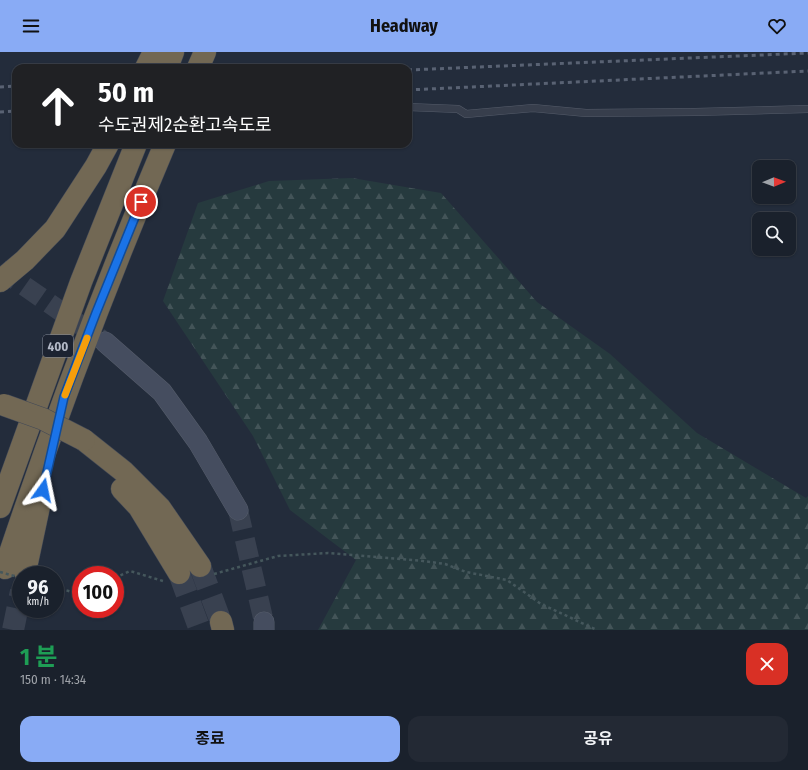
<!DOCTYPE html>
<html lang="ko">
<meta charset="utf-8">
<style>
:root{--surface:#1a212c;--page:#232934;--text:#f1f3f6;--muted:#9fa3a9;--line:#383e48;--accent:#89abf5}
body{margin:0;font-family:"Fira Sans Condensed","Noto Sans KR",sans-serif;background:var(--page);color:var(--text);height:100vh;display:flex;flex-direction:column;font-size:15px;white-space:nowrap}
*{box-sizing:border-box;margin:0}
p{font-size:13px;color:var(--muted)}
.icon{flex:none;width:22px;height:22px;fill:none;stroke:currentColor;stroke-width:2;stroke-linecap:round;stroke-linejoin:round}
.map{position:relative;height:578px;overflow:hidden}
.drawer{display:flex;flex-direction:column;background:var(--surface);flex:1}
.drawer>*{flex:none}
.guide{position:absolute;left:12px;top:12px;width:400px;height:84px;border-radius:12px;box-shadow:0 1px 3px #0004,0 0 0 1px var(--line);background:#202124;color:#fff;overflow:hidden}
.needle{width:26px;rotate:89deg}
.tools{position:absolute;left:752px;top:108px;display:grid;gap:8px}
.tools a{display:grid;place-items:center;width:44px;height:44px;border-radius:8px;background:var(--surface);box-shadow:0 1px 3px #0004,0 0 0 1px var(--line);font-size:20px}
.speed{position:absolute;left:12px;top:514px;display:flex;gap:8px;font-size:20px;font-weight:700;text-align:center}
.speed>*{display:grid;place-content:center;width:52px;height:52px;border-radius:50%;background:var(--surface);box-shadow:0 1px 3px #0004,0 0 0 1px var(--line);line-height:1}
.speed small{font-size:10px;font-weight:400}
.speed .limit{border:6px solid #d22;background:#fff;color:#111}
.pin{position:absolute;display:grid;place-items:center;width:34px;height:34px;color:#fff;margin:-17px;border:2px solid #fff;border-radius:50%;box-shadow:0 1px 4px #0007}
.me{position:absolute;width:44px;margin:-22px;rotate:12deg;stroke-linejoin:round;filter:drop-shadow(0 0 3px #0008)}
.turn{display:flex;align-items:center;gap:14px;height:84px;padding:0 20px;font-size:18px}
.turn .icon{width:52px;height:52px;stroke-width:2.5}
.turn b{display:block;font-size:28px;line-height:34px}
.round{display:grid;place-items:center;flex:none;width:42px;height:42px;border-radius:12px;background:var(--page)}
.overview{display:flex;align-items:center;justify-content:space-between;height:68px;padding:0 20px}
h1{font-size:24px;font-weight:700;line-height:30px;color:#1e9e55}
.cta{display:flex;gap:8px;margin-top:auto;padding:8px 20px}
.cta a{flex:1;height:46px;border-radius:12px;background:var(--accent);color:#111;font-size:16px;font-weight:700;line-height:46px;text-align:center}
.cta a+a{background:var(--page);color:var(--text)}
header{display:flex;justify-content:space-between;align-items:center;height:52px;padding:0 20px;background:var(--accent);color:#111;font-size:18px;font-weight:700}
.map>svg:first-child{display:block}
.forest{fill:url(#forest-firs)}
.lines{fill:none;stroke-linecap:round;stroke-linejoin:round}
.secondary-tunnel{stroke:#394150;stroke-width:20;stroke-dasharray:20 10;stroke-linecap:butt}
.highway-tunnel{stroke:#394150;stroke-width:22;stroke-dasharray:22 11;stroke-linecap:butt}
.lane-casing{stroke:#555c6a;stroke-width:8}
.secondary-casing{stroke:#555c6a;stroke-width:21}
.highway-casing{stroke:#424957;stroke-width:23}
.path{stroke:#45575c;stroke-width:2.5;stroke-dasharray:3 3;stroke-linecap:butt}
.lane{stroke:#373e4c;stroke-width:7}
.secondary{stroke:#454d5f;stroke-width:20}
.highway{stroke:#726854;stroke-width:22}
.rail{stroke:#596273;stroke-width:3;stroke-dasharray:4 4;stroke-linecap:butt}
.highway-bridge-casing{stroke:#424957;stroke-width:23;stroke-linecap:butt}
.path-bridge{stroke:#45575c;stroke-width:2.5;stroke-dasharray:3 3;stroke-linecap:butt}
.highway-bridge{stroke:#726854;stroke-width:22}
.route-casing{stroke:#114b97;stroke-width:10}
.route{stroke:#1a73e8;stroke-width:7}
.slow{stroke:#f59e0b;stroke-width:7}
.labels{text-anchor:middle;stroke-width:4;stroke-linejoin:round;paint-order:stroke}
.shield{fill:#1c2331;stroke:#868c9a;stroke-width:1}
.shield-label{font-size:13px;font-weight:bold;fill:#b3b9c7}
</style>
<header><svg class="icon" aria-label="menu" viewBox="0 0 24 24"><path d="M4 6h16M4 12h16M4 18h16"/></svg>Headway<svg class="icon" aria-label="heart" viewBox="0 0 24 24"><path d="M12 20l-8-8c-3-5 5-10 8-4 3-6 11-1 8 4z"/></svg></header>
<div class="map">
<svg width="808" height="578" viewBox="0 0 808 578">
<defs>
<pattern id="forest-firs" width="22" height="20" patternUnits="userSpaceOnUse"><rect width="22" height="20" fill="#263a3e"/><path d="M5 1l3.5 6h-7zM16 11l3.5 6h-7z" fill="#435458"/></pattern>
</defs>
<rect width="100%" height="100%" fill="#232c3b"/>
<path class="forest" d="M 352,126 L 441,141 L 537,250 L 610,302 L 697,381 L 806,446 L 808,444 L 808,578 L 318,578 L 356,508 L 290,458 L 253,384 L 163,249 L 198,151 L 269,129 Z"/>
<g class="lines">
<path class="secondary-tunnel" d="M 0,217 L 102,288
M 238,458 L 264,570"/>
<path class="highway-tunnel" d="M 200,514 L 221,570
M 179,521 L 200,578
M 13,578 L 21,539"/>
<g class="lane-casing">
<path id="lane" d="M 408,55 L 458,57 L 466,62 L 533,56 L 586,61 L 695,60 L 808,57"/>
</g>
<g class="secondary-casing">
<path id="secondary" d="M 105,290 L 162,340 L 198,390 L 238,458
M 264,578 L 264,570"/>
</g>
<g class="highway-casing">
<path id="highway" d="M 146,16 L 154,0
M 167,16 L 173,0
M 198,16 L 205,0
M 0,229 L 25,208 L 55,177 L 96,114 L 108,92
M 84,388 L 123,419 L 160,456 L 200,514
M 122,437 L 139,455 L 179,521
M 0,455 L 81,230 L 136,92
M 5,516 C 53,372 106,231 165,92
M 25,520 L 41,445
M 221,570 L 223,578"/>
</g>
<path class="path" d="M 214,522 L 278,504 L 328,501 L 423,509 L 445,512 L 466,520 L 507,528 L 541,552 L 597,578
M 115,526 L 130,519 L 163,529
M 55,535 L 72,540 L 81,538"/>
<use href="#lane" class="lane"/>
<use href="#secondary" class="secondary"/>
<use href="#highway" class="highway"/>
<path class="rail" d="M 408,18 L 808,1
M 0,35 L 16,34
M 408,38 L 808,19
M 0,60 L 16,59"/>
<g class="highway-bridge-casing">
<path id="highway-bridge" d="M 4,353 L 43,367 L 84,388"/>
</g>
<path class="path-bridge" d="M 0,520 L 21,526"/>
<use href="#highway-bridge" class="highway-bridge"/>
</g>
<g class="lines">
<g class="route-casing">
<path id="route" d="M 43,438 L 64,345 L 96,261 L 141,150"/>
</g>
<use href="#route" class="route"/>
<path class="slow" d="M 65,343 L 87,286"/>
</g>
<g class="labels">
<rect class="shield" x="43" y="283" width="30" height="22" rx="3"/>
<g class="shield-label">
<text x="58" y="299">400</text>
</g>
</g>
</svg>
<div class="tools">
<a><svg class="needle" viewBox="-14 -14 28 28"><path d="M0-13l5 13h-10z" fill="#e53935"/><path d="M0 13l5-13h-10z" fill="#9fa3a9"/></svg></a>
<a><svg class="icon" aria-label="search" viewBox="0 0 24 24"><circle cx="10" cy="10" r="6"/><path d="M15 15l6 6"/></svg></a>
</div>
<div class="speed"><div>96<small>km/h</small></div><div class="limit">100</div></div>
<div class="pin" style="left:141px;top:150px;background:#d93025"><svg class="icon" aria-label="arrive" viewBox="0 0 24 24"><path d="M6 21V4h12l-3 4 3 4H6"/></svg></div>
<svg class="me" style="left:43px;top:438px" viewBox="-20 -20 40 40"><path d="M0-17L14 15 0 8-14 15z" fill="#1a73e8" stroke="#fff" stroke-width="4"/></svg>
<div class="guide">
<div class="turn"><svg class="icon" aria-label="ahead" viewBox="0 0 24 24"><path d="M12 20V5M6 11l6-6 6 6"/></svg><div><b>50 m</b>수도권제2순환고속도로</div></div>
</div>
</div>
<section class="drawer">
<div class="overview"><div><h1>1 분</h1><p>150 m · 14:34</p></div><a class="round" style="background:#d93025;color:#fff"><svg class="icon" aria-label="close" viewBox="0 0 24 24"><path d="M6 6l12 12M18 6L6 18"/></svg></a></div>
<div class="cta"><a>종료</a><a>공유</a></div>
</section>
